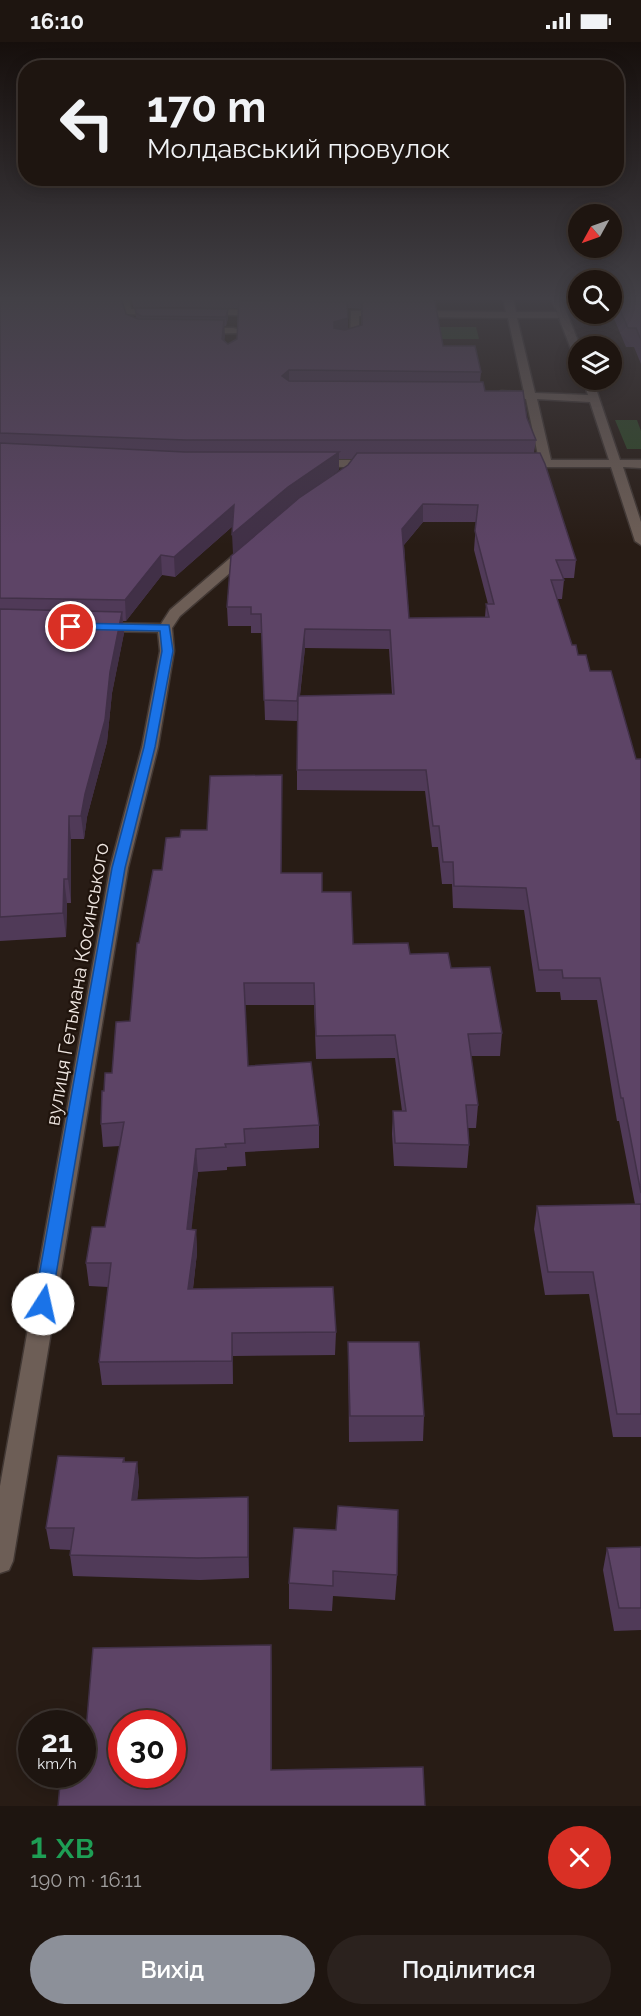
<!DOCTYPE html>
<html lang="uk">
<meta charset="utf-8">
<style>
:root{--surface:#1e1510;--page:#2b221e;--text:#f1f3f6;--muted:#a19f9f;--line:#3c3430;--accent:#8c9099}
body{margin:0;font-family:Raleway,sans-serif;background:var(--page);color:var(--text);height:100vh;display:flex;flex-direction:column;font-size:22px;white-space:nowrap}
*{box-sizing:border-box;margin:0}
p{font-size:20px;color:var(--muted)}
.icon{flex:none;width:33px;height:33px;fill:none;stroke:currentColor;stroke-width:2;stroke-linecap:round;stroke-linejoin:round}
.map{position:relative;height:1764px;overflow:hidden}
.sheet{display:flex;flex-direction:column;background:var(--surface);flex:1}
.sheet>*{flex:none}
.hud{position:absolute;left:18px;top:18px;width:606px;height:126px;border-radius:24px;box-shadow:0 3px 15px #0003,0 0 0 2px var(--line);background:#1e1510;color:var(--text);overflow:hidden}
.needle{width:39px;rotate:230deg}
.tools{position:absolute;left:568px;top:162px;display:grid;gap:12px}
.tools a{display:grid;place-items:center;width:54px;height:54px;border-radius:50%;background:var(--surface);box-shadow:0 3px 15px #0003,0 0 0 2px var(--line);font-size:30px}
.speed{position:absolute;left:18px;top:1668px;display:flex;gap:12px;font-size:30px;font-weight:700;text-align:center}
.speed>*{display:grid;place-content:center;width:78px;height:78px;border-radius:50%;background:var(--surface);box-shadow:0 3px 15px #0003,0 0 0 2px var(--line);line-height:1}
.speed small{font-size:15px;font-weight:400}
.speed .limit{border:9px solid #d22;background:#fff;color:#111}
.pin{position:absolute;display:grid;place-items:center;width:51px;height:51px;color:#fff;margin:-26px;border:3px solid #fff;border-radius:50%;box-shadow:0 2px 6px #0007}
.me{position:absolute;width:66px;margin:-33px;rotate:10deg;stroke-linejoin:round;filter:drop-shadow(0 0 4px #0008)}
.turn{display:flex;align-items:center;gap:21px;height:126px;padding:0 30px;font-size:27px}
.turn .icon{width:78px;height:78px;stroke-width:2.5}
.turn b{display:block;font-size:42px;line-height:51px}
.round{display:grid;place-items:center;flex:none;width:63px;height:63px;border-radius:32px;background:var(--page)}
.head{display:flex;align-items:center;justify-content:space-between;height:102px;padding:0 30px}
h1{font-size:36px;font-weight:600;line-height:45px;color:#1e9e55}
.cta{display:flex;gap:12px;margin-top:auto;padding:12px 30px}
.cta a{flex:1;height:69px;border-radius:36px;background:var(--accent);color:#fff;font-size:24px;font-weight:600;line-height:69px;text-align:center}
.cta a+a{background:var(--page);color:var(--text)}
.status{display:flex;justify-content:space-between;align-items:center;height:42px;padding:0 30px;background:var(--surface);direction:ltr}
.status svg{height:16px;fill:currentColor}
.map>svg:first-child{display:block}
.green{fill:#2f4927}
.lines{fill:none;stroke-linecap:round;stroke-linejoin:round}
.minor-casing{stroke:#423834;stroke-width:3}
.minor{fill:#6d5e56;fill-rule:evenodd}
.wall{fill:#503a58;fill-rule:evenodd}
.shaded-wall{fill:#413047}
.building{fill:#5d4466;stroke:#413047;stroke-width:1.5;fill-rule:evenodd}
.route{fill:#1a73e8;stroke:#114b97;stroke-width:1.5}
.labels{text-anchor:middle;stroke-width:4.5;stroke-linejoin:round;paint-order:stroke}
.street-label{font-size:20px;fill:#efe6e1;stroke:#1f130c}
</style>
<div class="status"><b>16:10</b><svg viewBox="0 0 49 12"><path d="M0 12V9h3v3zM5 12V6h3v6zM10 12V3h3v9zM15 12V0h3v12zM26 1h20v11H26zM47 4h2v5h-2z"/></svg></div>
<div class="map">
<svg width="641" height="1764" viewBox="0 0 641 1764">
<rect width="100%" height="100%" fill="#281c15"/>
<path class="green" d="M 415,285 L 476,285 L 479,297 L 417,297 Z
M 615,378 L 637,378 L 641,389 L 641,407 L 627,407 Z"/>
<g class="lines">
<g class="minor-casing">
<path id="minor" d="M 119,256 L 129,256 L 131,267 L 159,267 L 164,270 L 159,273 L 124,272 Z
M 503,256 L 513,256 L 516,270 L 557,270 L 551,256 L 561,256 L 580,304 L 579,318 L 574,315 L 559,276 L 517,276 L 535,351 L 588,353 L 583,338 L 593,338 L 620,418 L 641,418 L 641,426 L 623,425 L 641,480 L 641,503 L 635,499 L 611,425 L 521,425 L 515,421 L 521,417 L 539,418 L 526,357 L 501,355 L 496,352 L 501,349 L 524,350 L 508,276 L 414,275 L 409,272 L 414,269 L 506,270 ZM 537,357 L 590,360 L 609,418 L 551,418 Z
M 204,267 L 261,268 L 266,271 L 261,274 L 201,272 L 199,270 Z
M 387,268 L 390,269 L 390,273 L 359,274 L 359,300 L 344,302 L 339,299 L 350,295 L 351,269 Z
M 233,286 L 237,287 L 237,291 L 200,292 L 195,289 L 200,286 Z
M 317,418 L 373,418 L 379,422 L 373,426 L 313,424 L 313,420 Z
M 248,504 L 254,508 L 253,511 L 180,574 L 172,586 L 174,609 L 158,705 L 128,826 L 13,1519 L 9,1528 L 0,1531 L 0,1444 L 110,826 L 142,705 L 160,609 L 158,590 L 98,589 L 91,585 L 98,581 L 161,582 L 170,568 L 243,505 Z"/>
</g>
<use href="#minor" class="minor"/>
</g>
<path class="wall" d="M 0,256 L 126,272 L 136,276 L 135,266 L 228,267 L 228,276 L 226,284 L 224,284 L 224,298 L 228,302 L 237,297 L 238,266 L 133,265 L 131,256 L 433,256 L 433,260 L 443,304 L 481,330 L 480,340 L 485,349 L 527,376 L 536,398 L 534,411 L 576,518 L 574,536 L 563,536 L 564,538 L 562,557 L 557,557 L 572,603 L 578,613 L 590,629 L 636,717 L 641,717 L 641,1395 L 613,1395 L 589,1252 L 545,1253 L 534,1187 L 537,1164 L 635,1162 L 619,1079 L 617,1079 L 597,958 L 561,958 L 560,950 L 536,950 L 524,868 L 453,866 L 452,842 L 442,842 L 438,805 L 432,805 L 425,749 L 297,748 L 297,674 L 297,679 L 265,678 L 262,591 L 251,591 L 251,584 L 228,584 L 227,565 L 295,460 L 233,512 L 233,484 L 175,535 L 162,533 L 126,579 L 123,579 L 124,591 L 112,651 L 107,700 L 87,775 L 84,797 L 71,797 L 71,861 L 67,861 L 66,895 L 0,899 ZM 347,266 L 361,267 L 361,283 L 348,287 ZM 339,417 L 353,417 L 348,423 L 318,444 L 339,428 ZM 423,480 L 476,480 L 474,508 L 488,562 L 486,562 L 485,575 L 409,576 L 404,503 ZM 305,606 L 389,607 L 392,652 L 300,654 Z
M 612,256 L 641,256 L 641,322 L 634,305 L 626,305 L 612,272 L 613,258 Z
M 282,754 L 281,831 L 322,850 L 353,902 L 410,912 L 451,926 L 502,991 L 500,1014 L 471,1014 L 478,1063 L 476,1086 L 468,1086 L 469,1103 L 467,1126 L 394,1124 L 392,1092 L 393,1069 L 402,1069 L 395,1016 L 316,1017 L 314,963 L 245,963 L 248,1024 L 319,1083 L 319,1106 L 245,1110 L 246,1124 L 227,1125 L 227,1128 L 198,1130 L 191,1187 L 196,1188 L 197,1211 L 193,1247 L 336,1290 L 335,1313 L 233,1314 L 233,1342 L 102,1343 L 99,1320 L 108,1245 L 89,1244 L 86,1221 L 105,1185 L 120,1104 L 103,1105 L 101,1082 L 104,1049 L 112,1031 L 130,979 L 139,901 L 162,828 L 180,795 L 207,788 Z
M 348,1300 L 424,1374 L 423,1399 L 349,1400 Z
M 124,1416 L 125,1420 L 137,1420 L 139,1441 L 137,1458 L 249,1477 L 249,1536 L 200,1538 L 73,1534 L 70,1513 L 71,1508 L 50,1507 L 46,1486 Z
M 294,1486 L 397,1533 L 395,1558 L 333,1554 L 332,1569 L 289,1567 L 289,1541 Z
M 641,1505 L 641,1588 L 614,1589 L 603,1528 L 607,1506 Z"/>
<path class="shaded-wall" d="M 228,267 L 228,276 L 226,284 L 226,275 Z
M 348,276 L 348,293 L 334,297 L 334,280 Z
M 224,278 L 225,294 L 223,314 L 222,297 Z
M 289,328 L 289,346 L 282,334 Z
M 339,410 L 339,428 L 289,464 L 233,512 L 232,492 L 288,445 Z
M 423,462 L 423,480 L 402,505 L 402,487 Z
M 234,463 L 235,482 L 175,535 L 174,515 Z
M 161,513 L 162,533 L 126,579 L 125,558 Z
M 122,570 L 124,591 L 112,651 L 107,700 L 87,775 L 84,797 L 81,774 L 85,752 Z
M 305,587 L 305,606 L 297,679 L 297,659 Z
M 69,774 L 71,797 L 71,861 L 68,837 Z
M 64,837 L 67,861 L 66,895 L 63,871 Z
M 196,1107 L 198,1130 L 189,1210 L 187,1187 Z
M 196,1188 L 197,1211 L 190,1270 L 188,1247 Z
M 232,1291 L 233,1314 L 233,1342 L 232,1319 Z
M 137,1420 L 139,1441 L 135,1479 L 132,1458 Z
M 248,1455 L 249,1477 L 249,1536 L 248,1515 Z
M 271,1603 L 272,1628 L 272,1752 L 271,1728 Z"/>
<path class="building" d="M 0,256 L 121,256 L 126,272 L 138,277 L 224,278 L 222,297 L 228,302 L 237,297 L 239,259 L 347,260 L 348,276 L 334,280 L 334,286 L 345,288 L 362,283 L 362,260 L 435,260 L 443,304 L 475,304 L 481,330 L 289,328 L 282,334 L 289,339 L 483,340 L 485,349 L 523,349 L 527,376 L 536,398 L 185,398 L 0,391 Z
M 615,256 L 641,256 L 641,298 L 636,286 L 628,286 Z
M 135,266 L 228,267 L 226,275 L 141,274 L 136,271 Z
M 0,401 L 185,410 L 339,410 L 288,445 L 232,492 L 234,463 L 174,515 L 161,513 L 125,558 L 0,556 Z
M 357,411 L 540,411 L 545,422 L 576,518 L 556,518 L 564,538 L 551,538 L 572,603 L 576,603 L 578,613 L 586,613 L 590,629 L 611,629 L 636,717 L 641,717 L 641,1151 L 623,1056 L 621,1056 L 600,936 L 563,936 L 562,928 L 539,928 L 526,846 L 454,844 L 453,820 L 443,820 L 439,784 L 433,784 L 426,728 L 297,728 L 298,654 L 394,652 L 390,588 L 305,587 L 297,659 L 264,658 L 261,572 L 251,572 L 251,565 L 227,565 L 231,514 L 299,456 L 348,423 ZM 423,462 L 478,463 L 475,489 L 494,562 L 486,562 L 489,575 L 409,576 L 402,487 Z
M 0,567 L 122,570 L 110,630 L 105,678 L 85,752 L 81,774 L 69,774 L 68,837 L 64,837 L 63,871 L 0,875 Z
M 282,733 L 281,831 L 322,831 L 322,850 L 351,850 L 353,902 L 408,901 L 410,912 L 448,911 L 451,926 L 490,925 L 502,991 L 468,992 L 478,1063 L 466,1063 L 469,1103 L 395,1101 L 393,1069 L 406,1069 L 395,993 L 316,994 L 314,941 L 244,941 L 248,1024 L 311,1020 L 319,1083 L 244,1087 L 245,1101 L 225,1102 L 226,1105 L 196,1107 L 187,1187 L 196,1188 L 188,1247 L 333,1245 L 336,1290 L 232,1291 L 232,1319 L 99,1320 L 111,1221 L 86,1221 L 92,1185 L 105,1185 L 124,1080 L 101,1082 L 102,1049 L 104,1049 L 105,1031 L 112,1031 L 116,980 L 130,979 L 137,901 L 139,901 L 153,828 L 162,828 L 166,796 L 180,795 L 181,788 L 207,788 L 210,734 Z
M 641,1162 L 641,1372 L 617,1372 L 593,1230 L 548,1230 L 537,1164 Z
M 348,1300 L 419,1300 L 424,1374 L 350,1374 Z
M 58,1414 L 124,1416 L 123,1420 L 137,1420 L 132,1458 L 248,1455 L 248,1515 L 198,1516 L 70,1513 L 74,1486 L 46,1486 Z
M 338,1464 L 398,1468 L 397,1533 L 333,1529 L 333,1544 L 289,1541 L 294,1486 L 336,1488 Z
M 641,1505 L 641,1566 L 619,1566 L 607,1506 Z
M 271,1603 L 271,1728 L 423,1725 L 425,1764 L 58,1764 L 61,1732 L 82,1732 L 82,1712 L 84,1712 L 93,1606 ZM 122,1682 L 172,1682 L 172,1732 L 122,1732 Z"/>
<linearGradient id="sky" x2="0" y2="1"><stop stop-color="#160f0c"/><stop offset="0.51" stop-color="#424046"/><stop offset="1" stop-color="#424046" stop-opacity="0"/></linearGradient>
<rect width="641" height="503" fill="url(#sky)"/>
<path class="route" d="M 71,581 L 169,583 L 173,609 L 155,705 L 125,826 L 51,1262 L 49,1267 L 43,1269 L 36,1267 L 34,1262 L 112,826 L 144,705 L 162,609 L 160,589 L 67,587 L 67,582 Z"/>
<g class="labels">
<g class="street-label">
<text transform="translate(77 942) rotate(-80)" y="7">вулиця Гетьмана Косинського</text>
</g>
</g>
</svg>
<div class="tools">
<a><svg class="needle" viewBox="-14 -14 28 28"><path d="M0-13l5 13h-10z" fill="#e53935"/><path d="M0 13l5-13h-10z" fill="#a19f9f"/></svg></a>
<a><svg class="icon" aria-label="search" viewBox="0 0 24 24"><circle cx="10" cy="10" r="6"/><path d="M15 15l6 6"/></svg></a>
<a><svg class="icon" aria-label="layers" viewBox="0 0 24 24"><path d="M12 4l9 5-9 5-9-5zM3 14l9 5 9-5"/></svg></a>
</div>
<div class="speed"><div>21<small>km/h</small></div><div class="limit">30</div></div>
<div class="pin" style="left:71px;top:585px;background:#d93025"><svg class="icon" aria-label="arrive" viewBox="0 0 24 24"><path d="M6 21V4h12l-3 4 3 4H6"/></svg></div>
<svg class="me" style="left:43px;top:1262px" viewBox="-20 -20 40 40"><circle r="19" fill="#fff"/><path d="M0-13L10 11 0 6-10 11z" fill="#1a73e8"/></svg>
<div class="hud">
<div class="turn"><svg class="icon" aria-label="left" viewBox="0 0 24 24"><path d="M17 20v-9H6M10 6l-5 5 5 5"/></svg><div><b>170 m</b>Молдавський провулок</div></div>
</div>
</div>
<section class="sheet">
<div class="head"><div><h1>1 хв</h1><p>190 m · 16:11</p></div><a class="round" style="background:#d93025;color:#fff"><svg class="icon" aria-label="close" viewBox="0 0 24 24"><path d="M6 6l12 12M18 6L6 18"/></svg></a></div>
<div class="cta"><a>Вихід</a><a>Поділитися</a></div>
</section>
